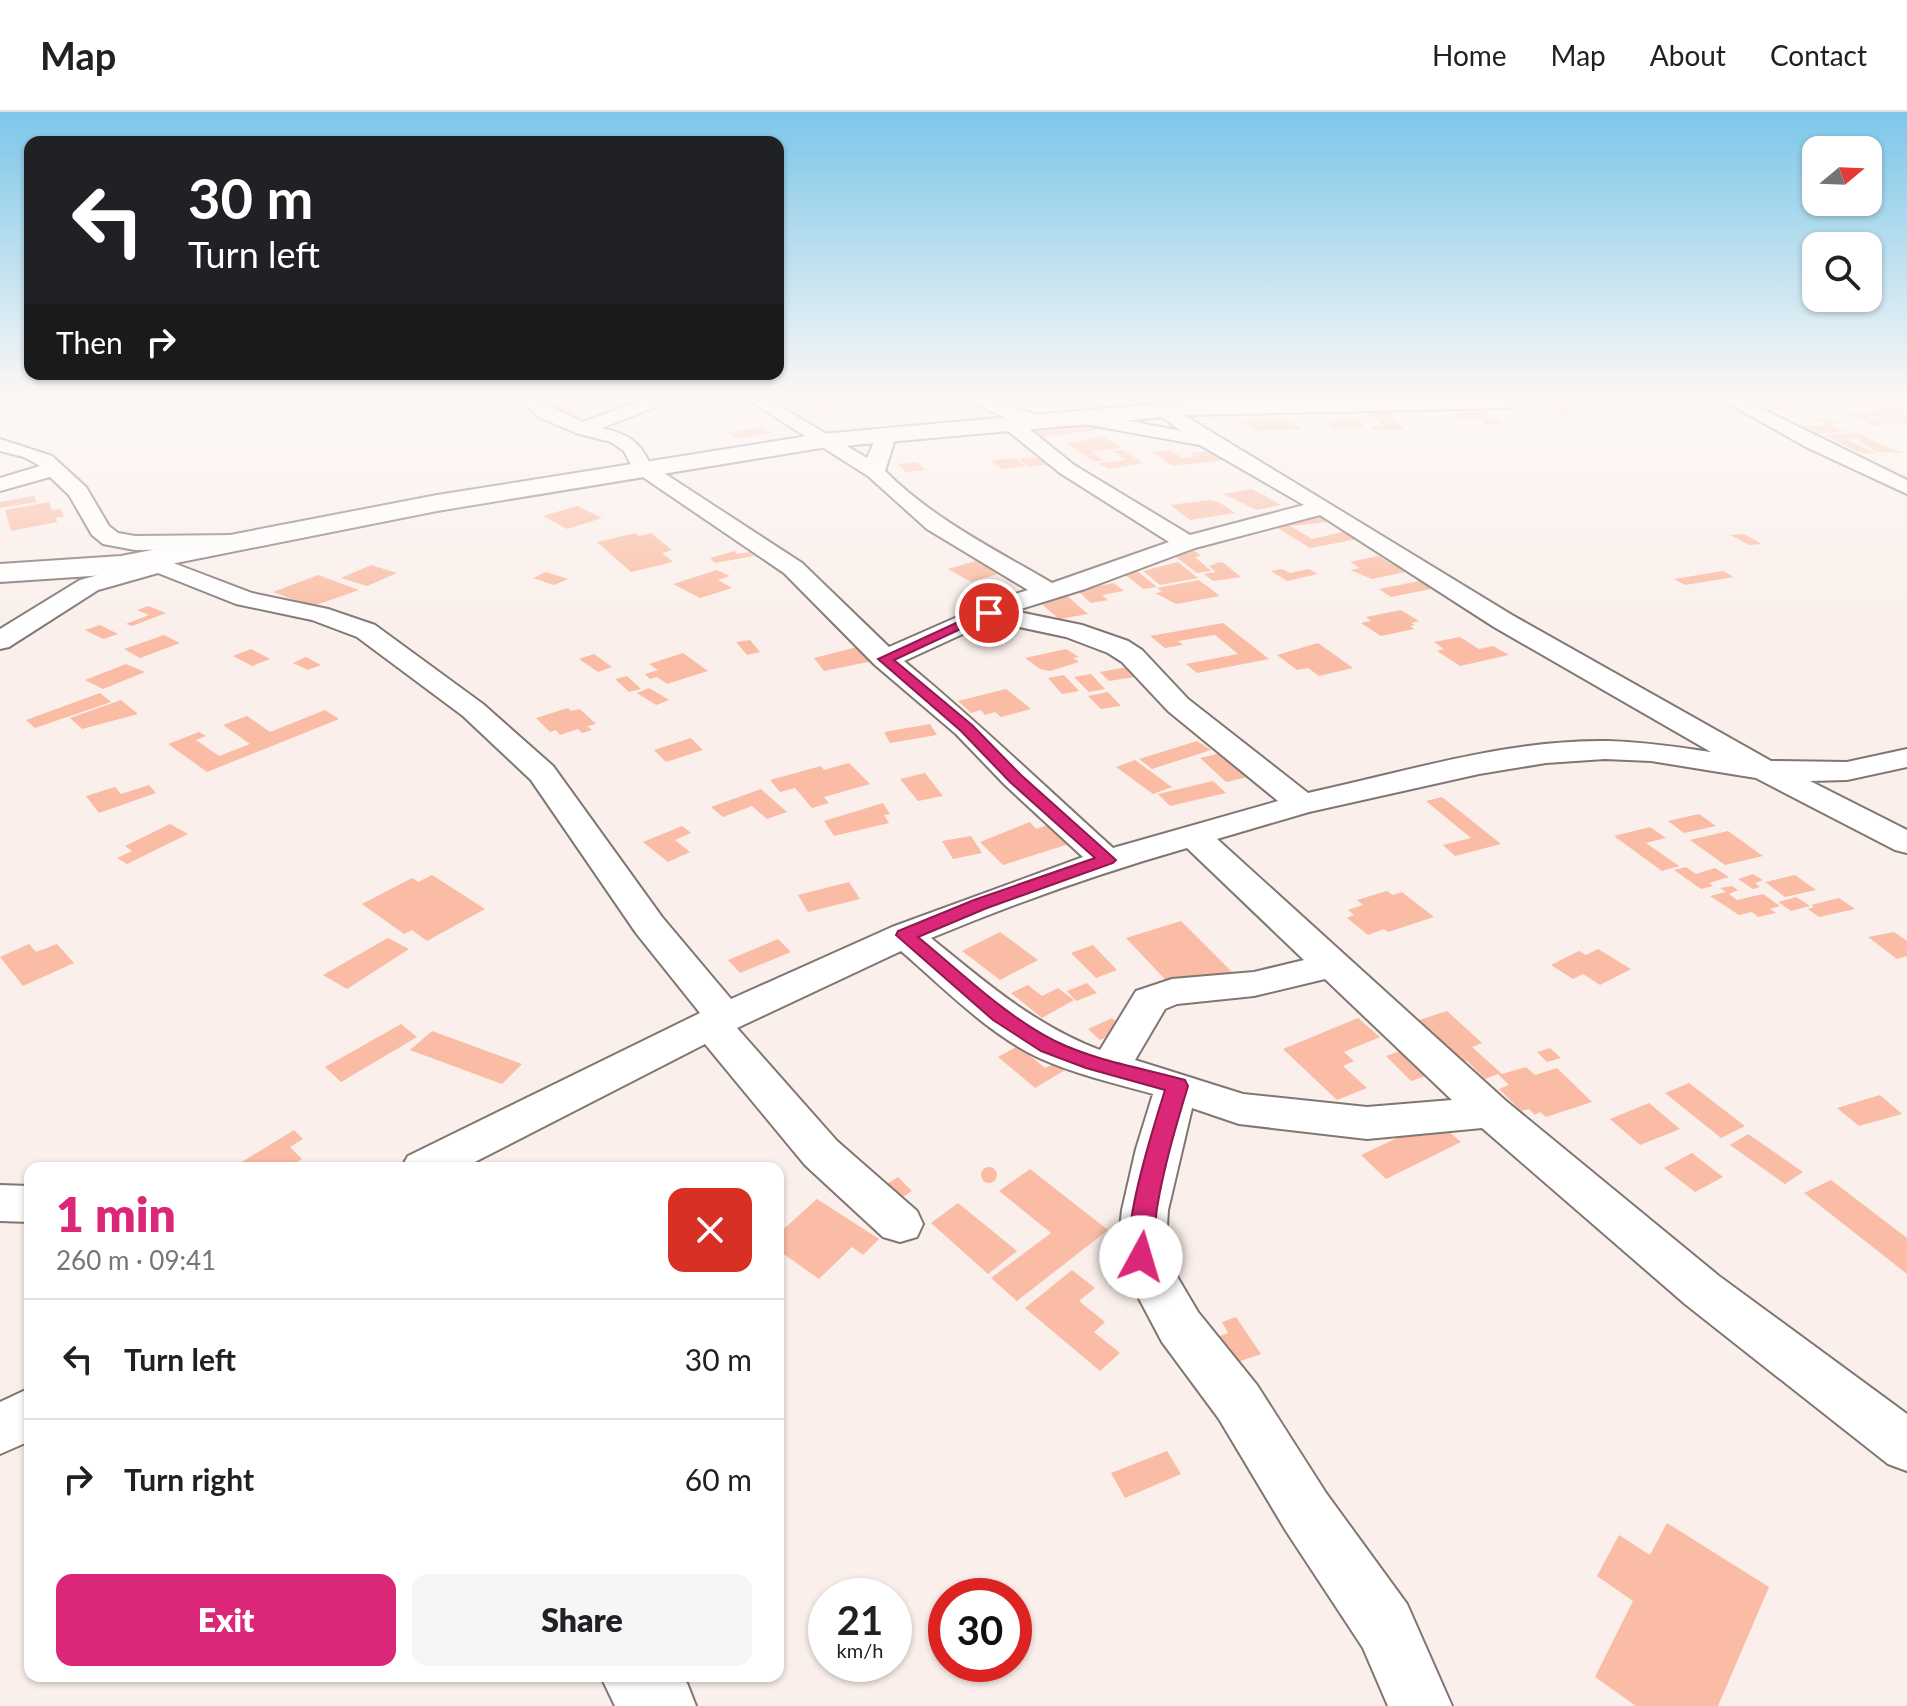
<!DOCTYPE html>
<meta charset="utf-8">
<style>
:root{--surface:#fff;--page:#f6f6f6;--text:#202124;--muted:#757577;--line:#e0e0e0;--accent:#db2777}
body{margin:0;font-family:Lato,sans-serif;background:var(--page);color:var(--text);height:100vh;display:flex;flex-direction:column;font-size:30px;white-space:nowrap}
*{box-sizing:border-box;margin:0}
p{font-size:26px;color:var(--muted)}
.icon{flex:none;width:44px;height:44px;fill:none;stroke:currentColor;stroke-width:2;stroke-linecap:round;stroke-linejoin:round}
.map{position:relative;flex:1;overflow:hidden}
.side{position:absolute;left:24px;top:1050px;width:760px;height:520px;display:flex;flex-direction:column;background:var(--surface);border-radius:16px;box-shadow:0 2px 6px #0004}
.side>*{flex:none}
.hud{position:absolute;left:24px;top:24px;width:760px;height:244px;border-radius:16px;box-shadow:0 2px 6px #0004;background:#202124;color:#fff;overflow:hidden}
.needle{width:52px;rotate:71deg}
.controls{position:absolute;left:1802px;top:24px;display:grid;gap:16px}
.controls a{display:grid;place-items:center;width:80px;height:80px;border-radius:16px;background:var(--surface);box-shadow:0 2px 6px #0004;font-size:40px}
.speed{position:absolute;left:808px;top:1466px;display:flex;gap:16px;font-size:40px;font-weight:700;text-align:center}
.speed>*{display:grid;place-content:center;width:104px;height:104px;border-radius:50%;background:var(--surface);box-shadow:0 2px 6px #0004;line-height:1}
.speed small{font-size:20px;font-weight:400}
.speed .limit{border:12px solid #d22;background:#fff;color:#111}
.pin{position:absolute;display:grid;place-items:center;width:68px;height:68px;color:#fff;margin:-34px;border:4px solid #fff;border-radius:50%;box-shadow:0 2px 8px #0007}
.me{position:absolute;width:88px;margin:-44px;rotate:6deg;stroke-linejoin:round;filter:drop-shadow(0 0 6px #0008)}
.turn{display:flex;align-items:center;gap:28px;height:168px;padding:0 32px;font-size:36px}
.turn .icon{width:104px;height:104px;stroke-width:2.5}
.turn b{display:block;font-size:56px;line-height:68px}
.then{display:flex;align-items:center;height:76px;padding:0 32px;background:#0003;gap:16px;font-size:30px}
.round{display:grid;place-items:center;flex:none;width:84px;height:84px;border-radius:16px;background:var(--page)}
.head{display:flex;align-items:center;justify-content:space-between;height:136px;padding:0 32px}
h1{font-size:48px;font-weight:800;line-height:60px;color:var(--accent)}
.action{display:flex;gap:16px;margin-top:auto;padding:16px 32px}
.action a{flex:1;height:92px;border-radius:16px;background:var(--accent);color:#fff;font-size:32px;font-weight:800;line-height:92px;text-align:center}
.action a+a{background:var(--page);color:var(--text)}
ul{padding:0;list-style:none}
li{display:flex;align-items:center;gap:24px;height:120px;padding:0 32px;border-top:2px solid var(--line)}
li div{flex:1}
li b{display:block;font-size:30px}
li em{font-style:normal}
header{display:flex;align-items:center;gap:48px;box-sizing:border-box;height:112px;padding:0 40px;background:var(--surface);border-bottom:2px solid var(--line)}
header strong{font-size:38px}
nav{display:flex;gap:44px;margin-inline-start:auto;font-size:28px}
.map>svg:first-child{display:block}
.building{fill:#fabca4}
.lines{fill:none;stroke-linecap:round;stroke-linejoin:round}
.minor-casing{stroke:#807672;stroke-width:4}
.tertiary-casing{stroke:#807672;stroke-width:4}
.minor{fill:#fff;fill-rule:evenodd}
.tertiary{fill:#fff;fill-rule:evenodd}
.route{fill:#db2777;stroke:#8e194d;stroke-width:2}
</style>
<header>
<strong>Map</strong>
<nav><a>Home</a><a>Map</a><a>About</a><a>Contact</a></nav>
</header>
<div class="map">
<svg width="1907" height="1594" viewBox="0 0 1907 1594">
<rect width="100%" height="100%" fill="#faefeb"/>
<path class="building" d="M 570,289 L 589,290 L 569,294 L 579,299 L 562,303 L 535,292 Z
M 838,289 L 849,293 L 821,297 L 814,293 Z
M 1772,289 L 1783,294 L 1800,297 L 1776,298 L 1757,290 Z
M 1889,293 L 1907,299 L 1907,307 L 1899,305 L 1907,308 L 1907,312 L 1887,311 L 1880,308 L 1892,307 L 1862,302 L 1887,313 L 1874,314 L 1846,300 L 1881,298 L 1873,295 Z
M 1563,294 L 1575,303 L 1555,303 L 1542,295 Z
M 1360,295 L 1382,295 L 1405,318 L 1375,319 L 1371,314 L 1383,314 L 1370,300 L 1365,300 Z
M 1460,300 L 1488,300 L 1503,313 L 1486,313 L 1479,307 L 1459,308 L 1453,302 L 1462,302 Z
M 1280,304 L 1302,317 L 1254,319 L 1240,310 Z
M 1827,306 L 1838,312 L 1830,312 L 1845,320 L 1816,321 L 1804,314 L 1826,313 L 1813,307 Z
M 1087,308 L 1101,317 L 1040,326 L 1026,318 Z
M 1358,308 L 1365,316 L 1332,317 L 1326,309 Z
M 761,315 L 771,321 L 737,327 L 727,321 Z
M 1857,321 L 1890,336 L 1905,341 L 1876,340 L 1855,326 L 1845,327 L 1875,341 L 1867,342 L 1853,338 L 1824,323 Z
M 1102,324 L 1121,336 L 1092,340 L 1104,348 L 1094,350 L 1067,332 Z
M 1123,338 L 1144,351 L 1108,357 L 1098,351 L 1126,348 L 1112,339 Z
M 1171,338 L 1182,346 L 1195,344 L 1190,341 L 1212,339 L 1225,348 L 1172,354 L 1153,340 Z
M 1036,345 L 1051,352 L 1029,355 L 1019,347 Z
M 1015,346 L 1025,354 L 1001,357 L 991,349 Z
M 917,350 L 925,358 L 906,360 L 898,352 Z
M 1252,377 L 1281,393 L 1257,398 L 1223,382 Z
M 34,384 L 37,390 L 0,396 L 0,390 Z
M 1209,388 L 1219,390 L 1235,401 L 1190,408 L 1170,393 Z
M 49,390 L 52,398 L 61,397 L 64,405 L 56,406 L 57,410 L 11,419 L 5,398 Z
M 577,394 L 602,406 L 567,417 L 543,404 Z
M 1325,402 L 1336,409 L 1291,414 L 1312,427 L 1351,418 L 1364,426 L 1310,436 L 1271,412 Z
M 636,421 L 639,424 L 651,421 L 672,438 L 662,441 L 673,450 L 631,460 L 597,430 Z
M 1744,422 L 1762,432 L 1749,433 L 1730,423 Z
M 1194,438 L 1201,444 L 1195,445 L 1211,459 L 1197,461 L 1172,442 Z
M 735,439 L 737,442 L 750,440 L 754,444 L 715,451 L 710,446 Z
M 1378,444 L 1405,460 L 1372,467 L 1350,458 L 1360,456 L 1350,450 Z
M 979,448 L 1011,458 L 971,470 L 948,457 Z
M 1178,450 L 1198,466 L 1160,473 L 1143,459 Z
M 1219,450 L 1224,451 L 1241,465 L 1213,469 L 1204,462 L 1216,460 L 1209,454 Z
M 371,453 L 397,461 L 367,474 L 341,466 Z
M 1282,457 L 1290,461 L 1309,457 L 1318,462 L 1287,469 L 1271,459 Z
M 717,458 L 730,464 L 718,468 L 732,476 L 700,486 L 673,472 Z
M 1136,458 L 1157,475 L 1143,477 L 1122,460 Z
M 1723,459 L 1734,465 L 1685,473 L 1674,467 Z
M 546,460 L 568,467 L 554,473 L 533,466 Z
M 318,463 L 359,478 L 304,497 L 294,493 L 300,490 L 273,480 Z
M 1199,468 L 1220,484 L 1176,492 L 1155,481 L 1162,480 L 1157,476 Z
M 1424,468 L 1436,476 L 1391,485 L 1379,477 Z
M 1114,471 L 1124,479 L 1102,483 L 1108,488 L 1091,491 L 1077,478 Z
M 1065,482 L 1088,502 L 1059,507 L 1036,487 Z
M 148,494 L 166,501 L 132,514 L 126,512 L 149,503 L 137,498 Z
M 1401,498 L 1419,509 L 1411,511 L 1415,513 L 1410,514 L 1414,517 L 1381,524 L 1361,511 L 1371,509 L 1366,505 Z
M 1223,511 L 1269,547 L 1197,561 L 1186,552 L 1238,542 L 1215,523 L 1178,529 L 1183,533 L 1165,536 L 1150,524 Z
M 100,513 L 118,522 L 103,527 L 85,518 Z
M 164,523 L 180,531 L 140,546 L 124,537 Z
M 1460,525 L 1479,537 L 1493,534 L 1509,543 L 1460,554 L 1437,539 L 1444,537 L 1434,530 Z
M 750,528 L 760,540 L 747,543 L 736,530 Z
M 1318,531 L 1353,556 L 1319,564 L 1308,556 L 1297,558 L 1277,543 Z
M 857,535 L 862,540 L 869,538 L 878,548 L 824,559 L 814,546 Z
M 251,537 L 270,547 L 252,554 L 233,544 Z
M 1066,537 L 1079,545 L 1073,546 L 1079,550 L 1050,559 L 1040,557 L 1025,546 Z
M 683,541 L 708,559 L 667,572 L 657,565 L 650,567 L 645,562 L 658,558 L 649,552 Z
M 594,542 L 612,555 L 598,560 L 579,547 Z
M 306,545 L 321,553 L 308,558 L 293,551 Z
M 126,552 L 145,560 L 103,577 L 85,568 Z
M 1138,553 L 1148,563 L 1109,569 L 1100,560 Z
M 1091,562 L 1105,577 L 1089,580 L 1074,565 Z
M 1064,563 L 1079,579 L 1062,582 L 1048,566 Z
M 627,564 L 641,577 L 629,580 L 615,567 Z
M 649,576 L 669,588 L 656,593 L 637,581 Z
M 1006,577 L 1031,597 L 1001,605 L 995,600 L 985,603 L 981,598 L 971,601 L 958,589 Z
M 1108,580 L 1121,594 L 1101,597 L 1088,584 Z
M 100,581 L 111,590 L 35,616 L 26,608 Z
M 121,588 L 138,602 L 82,617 L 70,606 Z
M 568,596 L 571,599 L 580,597 L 596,612 L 587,614 L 592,618 L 582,621 L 578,617 L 560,623 L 556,618 L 550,620 L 536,606 Z
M 325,598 L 339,607 L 207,660 L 168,632 L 199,620 L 206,624 L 196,628 L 219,644 L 250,632 L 223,613 L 247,604 L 270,620 Z
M 930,612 L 937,623 L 890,631 L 884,620 Z
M 691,626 L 703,638 L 666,650 L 654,638 Z
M 1197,629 L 1211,638 L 1152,657 L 1139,647 Z
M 1221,641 L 1248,665 L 1226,670 L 1200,646 Z
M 1135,648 L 1172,675 L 1153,682 L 1116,655 Z
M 849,651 L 870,672 L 824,685 L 829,691 L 812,696 L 795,676 L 780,680 L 770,668 L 821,654 L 824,658 Z
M 925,661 L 943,684 L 918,689 L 900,667 Z
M 1213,669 L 1226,681 L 1170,694 L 1158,682 Z
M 149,673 L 156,681 L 99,701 L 86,684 L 115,675 L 121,682 Z
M 761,677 L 787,700 L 767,707 L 752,694 L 723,705 L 711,695 Z
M 1442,685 L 1501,732 L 1455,744 L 1443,733 L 1471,726 L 1426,689 Z
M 883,691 L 890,702 L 884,703 L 889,711 L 834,724 L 824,709 Z
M 1699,702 L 1716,714 L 1684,721 L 1668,709 Z
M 1030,710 L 1036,717 L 1051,712 L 1072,731 L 1003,753 L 980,730 Z
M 170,712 L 188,722 L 127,752 L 117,746 L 132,739 L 125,734 Z
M 682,714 L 691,721 L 675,728 L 690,740 L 668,750 L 643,730 Z
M 1650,715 L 1666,726 L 1646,731 L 1679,754 L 1662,759 L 1614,724 Z
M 1728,719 L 1763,744 L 1725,753 L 1690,728 Z
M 971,724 L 982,741 L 953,747 L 942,729 Z
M 1686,755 L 1696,762 L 1715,756 L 1729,765 L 1709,771 L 1713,774 L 1701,777 L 1674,758 Z
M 1753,762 L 1763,768 L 1755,771 L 1760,775 L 1753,777 L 1738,767 Z
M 432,763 L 485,797 L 427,829 L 412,818 L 404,822 L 362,792 L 412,766 L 418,770 Z
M 1795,763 L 1816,778 L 1785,785 L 1765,770 Z
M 849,770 L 860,787 L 808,800 L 798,783 Z
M 1732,774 L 1738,778 L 1729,782 L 1737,788 L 1763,782 L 1780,794 L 1770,797 L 1776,801 L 1758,805 L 1752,800 L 1739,803 L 1710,784 L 1726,780 L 1720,776 Z
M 1387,779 L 1393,783 L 1402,780 L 1434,805 L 1388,820 L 1384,817 L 1368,823 L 1347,806 L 1354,803 L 1348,798 L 1363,793 L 1357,788 Z
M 1796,785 L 1810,794 L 1791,799 L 1778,790 Z
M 1839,786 L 1855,797 L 1819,805 L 1808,797 L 1814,795 L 1811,793 Z
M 1181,809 L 1232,860 L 1176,879 L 1126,826 Z
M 1000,820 L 1038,848 L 1000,868 L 962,839 Z
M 1894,820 L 1907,829 L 1907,844 L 1897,847 L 1868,825 Z
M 388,826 L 409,837 L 347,877 L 323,863 Z
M 778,827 L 791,840 L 740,861 L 728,848 Z
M 29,832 L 36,840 L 57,832 L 74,851 L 23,874 L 0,845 Z
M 1093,833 L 1117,858 L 1096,866 L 1071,841 Z
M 1598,837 L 1631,857 L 1600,873 L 1583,862 L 1573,867 L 1551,853 L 1579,839 L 1586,843 Z
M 1087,871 L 1097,881 L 1076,889 L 1067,879 Z
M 1028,873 L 1042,884 L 1058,876 L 1074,888 L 1042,906 L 1011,881 Z
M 1447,899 L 1482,931 L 1472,935 L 1502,962 L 1526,955 L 1535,963 L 1557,956 L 1592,990 L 1546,1005 L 1540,1000 L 1535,1003 L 1529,997 L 1521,999 L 1499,977 L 1509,973 L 1498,962 L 1485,967 L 1467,949 L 1462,950 L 1419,908 Z
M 1112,906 L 1125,917 L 1100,928 L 1088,917 Z
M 1358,906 L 1380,925 L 1344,940 L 1354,949 L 1343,954 L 1367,976 L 1337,988 L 1283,937 Z
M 401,912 L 417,925 L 341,970 L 325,955 Z
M 432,919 L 522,952 L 502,972 L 410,938 Z
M 1018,934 L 1045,956 L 1056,951 L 1065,958 L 1035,976 L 998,945 Z
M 1550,936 L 1561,946 L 1547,950 L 1537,940 Z
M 1400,939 L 1425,964 L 1411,969 L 1386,944 Z
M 1689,971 L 1745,1014 L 1721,1026 L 1665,981 Z
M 1880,983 L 1902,1002 L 1859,1014 L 1837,996 Z
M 1649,991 L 1680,1017 L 1640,1033 L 1610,1007 Z
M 1435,1008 L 1461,1030 L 1386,1067 L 1361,1043 Z
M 294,1018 L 303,1027 L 290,1035 L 302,1047 L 292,1053 L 295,1056 L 232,1056 Z
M 1748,1022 L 1803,1060 L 1785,1072 L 1730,1033 Z
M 1692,1041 L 1723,1065 L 1695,1080 L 1664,1056 Z
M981 1063a8 8 0 1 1 16 0a8 8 0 1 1-16 0Z
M 1030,1057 L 1108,1118 L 1017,1189 L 991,1166 L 1051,1121 L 999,1079 Z
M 898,1065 L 912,1079 L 895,1090 L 881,1076 Z
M 1831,1068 L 1907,1126 L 1907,1162 L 1804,1081 Z
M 817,1087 L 879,1127 L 863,1143 L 852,1135 L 819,1167 L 778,1138 L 778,1122 Z
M 958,1091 L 1017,1139 L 988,1162 L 931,1111 Z
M 1072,1158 L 1095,1176 L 1079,1189 L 1105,1210 L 1094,1220 L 1120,1241 L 1100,1259 L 1025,1196 Z
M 1236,1205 L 1261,1242 L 1232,1252 L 1214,1226 L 1228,1221 L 1222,1210 Z
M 1167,1339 L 1181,1362 L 1125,1386 L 1111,1361 Z
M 1667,1411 L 1769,1475 L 1718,1594 L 1636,1594 L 1595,1565 L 1633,1489 L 1597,1464 L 1619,1423 L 1650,1443 Z"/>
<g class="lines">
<g class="minor-casing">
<path id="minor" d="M 519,289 L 540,289 L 583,310 L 640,289 L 664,289 L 661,293 L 602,316 C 627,322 639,328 650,352 L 802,451 L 889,535 L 996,488 L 1028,478 L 927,417 L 868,364 L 750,289 L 771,289 L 867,346 L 880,317 L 894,317 L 897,321 L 885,359 C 933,407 994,437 1052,471 L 1169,430 L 1060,361 L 1003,315 L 1000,311 L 1006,306 L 977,293 L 974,289 L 996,289 L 1043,305 L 1046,309 L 1043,313 L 1022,311 L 1074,353 L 1190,423 L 1304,393 L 1200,333 L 1078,311 L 1069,305 L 1078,299 L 1181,319 L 1153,298 L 1162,292 L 1169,294 L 1512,503 L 1771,649 L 1847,650 L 1907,637 L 1907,655 L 1847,668 L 1810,669 L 1907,718 L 1907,741 L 1895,738 L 1756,666 L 1651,649 L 1605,647 L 1546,651 L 1479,662 L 1309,700 L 1217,727 L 1506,989 L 1719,1164 L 1907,1302 L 1907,1359 L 1888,1352 L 1685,1192 L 1482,1016 L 1367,1027 L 1239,1012 L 1192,996 L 1168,1098 L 1165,1144 L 1198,1200 L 1257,1273 L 1326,1381 L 1407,1492 L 1452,1594 L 1388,1594 L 1363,1536 L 1286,1419 L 1219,1307 L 1162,1230 L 1117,1145 L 1122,1098 L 1136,1037 L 1153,982 C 1114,971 1074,962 1037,945 C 986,920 943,875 901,839 L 737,916 L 837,1029 L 917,1099 L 923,1112 L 917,1125 L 900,1130 L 883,1125 L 805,1053 L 705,932 L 463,1056 L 401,1056 L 408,1044 L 700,901 L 636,821 L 531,668 L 463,604 L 357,525 L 312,508 L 236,492 L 158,461 L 98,478 L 9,535 L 0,537 L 0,517 L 80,468 L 138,452 L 135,448 L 139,443 L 147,441 L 252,481 L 328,497 L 375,513 L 483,592 L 553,654 L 662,805 L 731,887 L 892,815 L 1083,745 L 1005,673 L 956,622 L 875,553 L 784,461 L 634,359 L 624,339 L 611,330 L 576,321 L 541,306 ZM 1320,403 L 1494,515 L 1711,640 C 1677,635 1643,630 1608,629 C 1508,627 1405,660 1308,681 L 1188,587 L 1142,538 L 1128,529 L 1082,513 L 1014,499 L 1085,477 L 1195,436 ZM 991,509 L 1066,525 L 1108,541 L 1122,550 L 1168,599 L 1278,689 L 1113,736 C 1043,673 976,608 904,549 ZM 1187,736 L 1304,848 L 1254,860 L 1172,867 L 1136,879 L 1100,938 C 1034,913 985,870 931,826 C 1015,791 1100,761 1187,736 ZM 1325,867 L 1452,988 L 1367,995 L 1243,982 L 1135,948 L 1165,897 L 1177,892 L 1254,884 Z
M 1724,289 L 1746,289 L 1907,368 L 1907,382 L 1808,336 Z
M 0,327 L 52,344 L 86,375 L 109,414 L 118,421 L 135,424 L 238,423 L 246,425 L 250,430 L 246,435 L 238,437 L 135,438 L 103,432 L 92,423 L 69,383 L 50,365 L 0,379 L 0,366 L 40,354 L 24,345 L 0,339 Z
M 0,1073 L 30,1074 L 30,1110 L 0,1109 Z
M 30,1276 L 30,1329 L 0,1342 L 0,1290 Z
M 605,1564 L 677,1564 L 687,1571 L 696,1594 L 615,1594 L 603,1569 Z"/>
</g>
<g class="tertiary-casing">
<path id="tertiary" d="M 1189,289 L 1520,289 L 1509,296 L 1189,303 L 821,336 L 437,399 L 121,462 L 0,470 L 0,452 L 121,444 L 437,383 L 821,322 Z"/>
</g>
<use href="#minor" class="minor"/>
<use href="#tertiary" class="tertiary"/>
</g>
<linearGradient id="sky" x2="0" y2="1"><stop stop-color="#7cc7e9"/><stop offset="0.56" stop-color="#fdf8f6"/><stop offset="1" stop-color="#fdf8f6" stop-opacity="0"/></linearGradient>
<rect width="1907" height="512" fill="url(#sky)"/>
<path class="route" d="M 984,498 L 995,501 L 894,548 L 972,613 L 1021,663 L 1116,748 L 1113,751 L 987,796 L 918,825 C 962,861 1004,903 1055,929 C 1096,949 1142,956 1185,968 L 1188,974 C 1176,1014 1164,1054 1157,1096 C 1154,1114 1158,1135 1149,1152 L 1141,1154 L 1132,1152 C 1118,1124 1155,1010 1165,978 L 1086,956 L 1041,939 L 993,908 L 896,823 L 898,819 L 974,788 L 1095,746 L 1010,670 L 961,619 L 878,547 Z"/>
</svg>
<div class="controls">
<a><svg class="needle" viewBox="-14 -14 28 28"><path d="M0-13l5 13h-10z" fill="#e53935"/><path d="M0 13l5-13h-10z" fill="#757577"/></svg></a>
<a><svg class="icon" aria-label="search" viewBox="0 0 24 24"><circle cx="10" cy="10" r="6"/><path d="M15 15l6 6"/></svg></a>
</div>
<div class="speed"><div>21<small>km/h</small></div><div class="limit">30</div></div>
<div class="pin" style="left:989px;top:501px;background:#d93025"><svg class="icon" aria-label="arrive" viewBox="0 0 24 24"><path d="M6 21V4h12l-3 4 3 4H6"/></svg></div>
<svg class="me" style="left:1141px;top:1145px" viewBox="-20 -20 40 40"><circle r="19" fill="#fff"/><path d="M0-13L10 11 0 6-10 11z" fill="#db2777"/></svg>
<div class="hud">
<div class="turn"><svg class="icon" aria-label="left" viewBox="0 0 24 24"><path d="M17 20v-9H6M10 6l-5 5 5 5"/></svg><div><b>30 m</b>Turn left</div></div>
<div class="then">Then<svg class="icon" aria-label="right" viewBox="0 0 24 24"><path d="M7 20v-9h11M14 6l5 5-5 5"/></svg></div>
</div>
<section class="side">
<div class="head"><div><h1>1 min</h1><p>260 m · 09:41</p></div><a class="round" style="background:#d93025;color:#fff"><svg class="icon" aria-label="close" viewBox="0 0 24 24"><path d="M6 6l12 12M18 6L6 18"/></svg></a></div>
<ul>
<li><svg class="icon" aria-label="left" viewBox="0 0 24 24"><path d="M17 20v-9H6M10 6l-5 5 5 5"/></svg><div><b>Turn left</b></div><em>30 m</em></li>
<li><svg class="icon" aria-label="right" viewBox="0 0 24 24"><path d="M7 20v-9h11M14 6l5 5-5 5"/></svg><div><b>Turn right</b></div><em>60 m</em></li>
</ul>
<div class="action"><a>Exit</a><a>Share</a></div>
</section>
</div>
